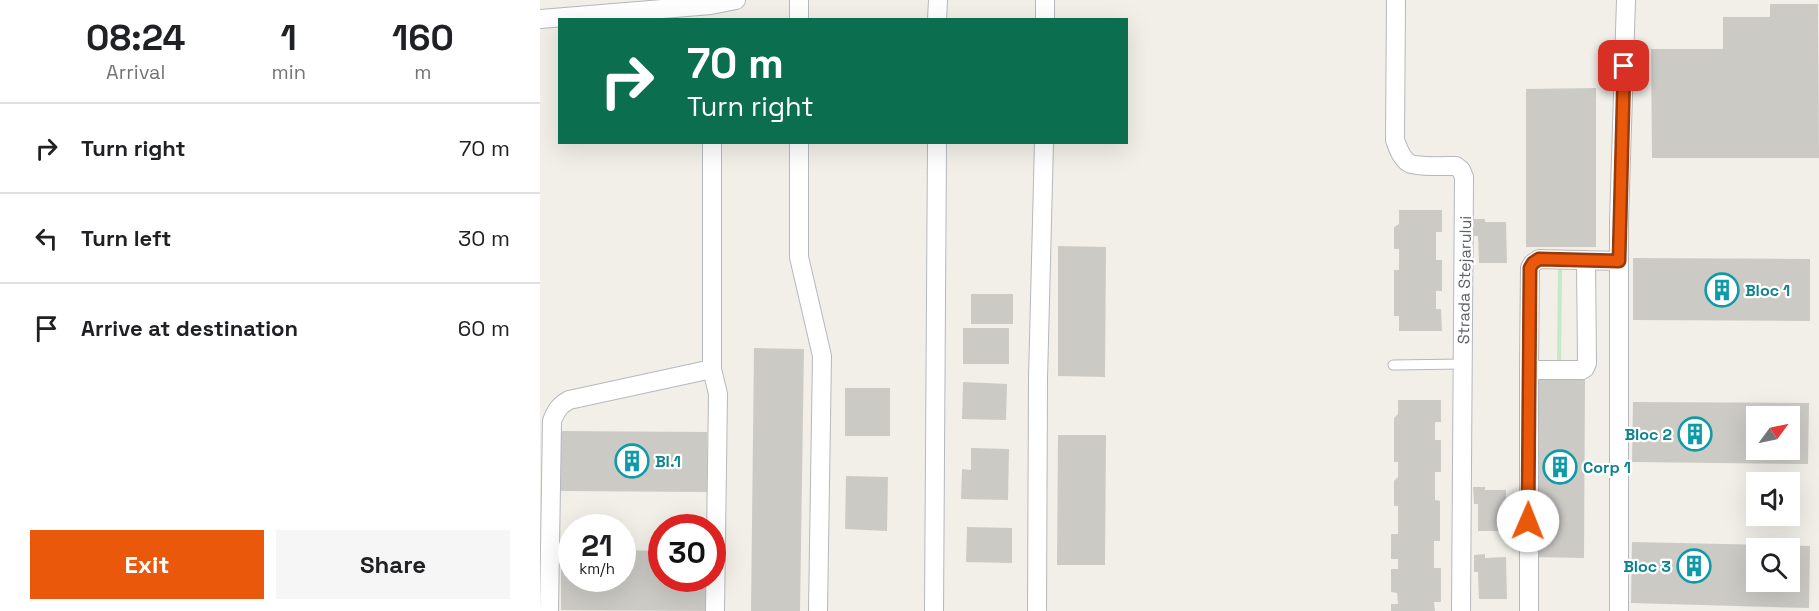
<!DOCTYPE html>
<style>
:root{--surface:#fff;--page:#f6f6f6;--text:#202124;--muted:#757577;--line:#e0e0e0;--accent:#ea580c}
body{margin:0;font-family:"Space Grotesk",sans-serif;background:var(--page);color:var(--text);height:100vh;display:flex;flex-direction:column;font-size:22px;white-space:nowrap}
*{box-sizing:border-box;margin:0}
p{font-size:20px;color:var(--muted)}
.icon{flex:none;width:33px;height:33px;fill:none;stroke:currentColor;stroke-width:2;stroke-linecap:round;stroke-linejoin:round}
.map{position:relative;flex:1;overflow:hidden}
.sheet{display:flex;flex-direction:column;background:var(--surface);width:540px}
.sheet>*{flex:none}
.top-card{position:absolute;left:18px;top:18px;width:570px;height:126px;border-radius:0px;box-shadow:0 6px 24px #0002;background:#0b6e4f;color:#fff;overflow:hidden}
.needle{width:39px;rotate:57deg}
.tools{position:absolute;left:1206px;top:406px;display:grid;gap:12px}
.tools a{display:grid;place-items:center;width:54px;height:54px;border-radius:0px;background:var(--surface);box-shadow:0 6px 24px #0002;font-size:30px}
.speed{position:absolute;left:18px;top:514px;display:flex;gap:12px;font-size:30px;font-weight:700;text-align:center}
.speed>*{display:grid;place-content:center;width:78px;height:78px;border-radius:50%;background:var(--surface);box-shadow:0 6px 24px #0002;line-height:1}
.speed small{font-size:15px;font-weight:400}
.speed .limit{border:9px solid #d22;background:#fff;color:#111}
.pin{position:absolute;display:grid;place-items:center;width:51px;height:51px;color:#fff;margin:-26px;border-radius:12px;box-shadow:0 3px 9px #0006}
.me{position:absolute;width:66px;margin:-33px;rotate:1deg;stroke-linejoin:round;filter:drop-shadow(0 0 4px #0008)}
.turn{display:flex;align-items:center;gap:21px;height:126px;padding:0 30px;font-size:27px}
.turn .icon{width:78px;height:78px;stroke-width:2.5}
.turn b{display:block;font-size:42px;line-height:51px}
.eta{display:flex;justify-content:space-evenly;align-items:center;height:102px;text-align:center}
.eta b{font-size:36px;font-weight:700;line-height:42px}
.cta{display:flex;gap:12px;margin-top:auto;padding:12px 30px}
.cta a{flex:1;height:69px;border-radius:0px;background:var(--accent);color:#fff;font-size:24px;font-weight:700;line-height:69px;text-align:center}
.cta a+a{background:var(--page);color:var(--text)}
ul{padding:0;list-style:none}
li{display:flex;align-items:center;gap:18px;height:90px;padding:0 30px;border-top:2px solid var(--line)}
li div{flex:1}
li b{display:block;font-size:22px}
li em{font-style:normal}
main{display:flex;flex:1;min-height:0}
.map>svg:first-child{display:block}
.green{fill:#c5e8c5}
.building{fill:#cccac5;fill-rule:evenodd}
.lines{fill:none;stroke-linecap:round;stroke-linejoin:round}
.service-casing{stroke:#b5b8bc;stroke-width:11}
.minor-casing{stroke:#b5b8bc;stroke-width:20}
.service{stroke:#fff;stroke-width:9}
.minor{stroke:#fff;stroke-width:18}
.route-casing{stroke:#983908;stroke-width:15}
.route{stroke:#ea580c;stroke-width:10}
.labels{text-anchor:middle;stroke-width:4.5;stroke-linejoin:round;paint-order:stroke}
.street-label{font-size:16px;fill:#5f6368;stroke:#fff}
.culture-label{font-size:16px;font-weight:bold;fill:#0d838f;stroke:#fff;text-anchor:start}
</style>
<main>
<section class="sheet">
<div class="eta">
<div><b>08:24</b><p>Arrival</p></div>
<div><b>1</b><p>min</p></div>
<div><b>160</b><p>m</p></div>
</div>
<ul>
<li><svg class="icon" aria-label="right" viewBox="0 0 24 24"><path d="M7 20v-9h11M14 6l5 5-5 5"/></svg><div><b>Turn right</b></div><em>70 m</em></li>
<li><svg class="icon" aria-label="left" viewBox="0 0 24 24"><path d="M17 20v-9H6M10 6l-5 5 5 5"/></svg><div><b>Turn left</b></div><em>30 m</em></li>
<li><svg class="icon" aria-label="arrive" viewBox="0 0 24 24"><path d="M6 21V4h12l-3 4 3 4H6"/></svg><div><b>Arrive at destination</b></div><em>60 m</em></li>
</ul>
<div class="cta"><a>Exit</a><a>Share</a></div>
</section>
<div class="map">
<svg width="1279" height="611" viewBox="0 0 1279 611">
<rect width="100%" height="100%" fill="#f1efe8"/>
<path class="green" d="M 1018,268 L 1022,269 L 1021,363 L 1017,363 Z"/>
<path class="building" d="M 1230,4 L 1278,4 L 1279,158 L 1112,158 L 1111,49 L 1183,49 L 1183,17 L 1230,17 Z
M 1056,88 L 1056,247 L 986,247 L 986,89 Z
M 859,210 L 902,210 L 902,232 L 896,232 L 896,260 L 902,260 L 902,291 L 896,291 L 896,309 L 901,309 L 902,331 L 859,331 L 859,316 L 854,316 L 854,270 L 859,270 L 859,249 L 854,249 L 854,227 L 859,224 Z
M 934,219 L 945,219 L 945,222 L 966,222 L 967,263 L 939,263 L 938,236 L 934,236 Z
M 518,246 L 566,247 L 565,377 L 518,376 Z
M 1093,258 L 1270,259 L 1270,321 L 1093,320 Z
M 431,294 L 473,294 L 473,324 L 431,324 Z
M 423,328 L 469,328 L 469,364 L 423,364 Z
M 214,348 L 264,349 L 260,611 L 211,611 Z
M 995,377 L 1045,377 L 1044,558 L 994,557 Z
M 423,382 L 467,384 L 466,420 L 422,419 Z
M 305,388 L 350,388 L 350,436 L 305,436 Z
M 858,400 L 901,400 L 901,422 L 895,422 L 895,440 L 901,440 L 901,472 L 895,472 L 895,500 L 900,501 L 900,541 L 894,541 L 894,568 L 901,568 L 901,602 L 894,602 L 895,611 L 851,611 L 851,604 L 858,604 L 857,593 L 851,592 L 851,569 L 858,569 L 858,559 L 851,559 L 851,534 L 858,534 L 858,506 L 854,506 L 854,481 L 858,477 L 858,462 L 854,462 L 854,418 L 858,414 Z
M 1093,402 L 1269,403 L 1268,464 L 1092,462 ZM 1216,417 L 1250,417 L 1250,450 L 1216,450 Z
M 17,431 L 167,432 L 167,492 L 17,491 Z
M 518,435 L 566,435 L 565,565 L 517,565 Z
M 431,448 L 469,449 L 468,500 L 421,499 L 422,469 L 431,470 Z
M 306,476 L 348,477 L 347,531 L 305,529 Z
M 933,487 L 945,487 L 945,490 L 966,490 L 966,531 L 938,531 L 938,504 L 934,504 Z
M 427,527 L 472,528 L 472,563 L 426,562 Z
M 1092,542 L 1270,546 L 1269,608 L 1091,603 ZM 1216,549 L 1250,549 L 1250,582 L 1216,582 Z
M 21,550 L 32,550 L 32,579 L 82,579 L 82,550 L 122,551 L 122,579 L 170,579 L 170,611 L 21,610 Z
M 945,554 L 945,558 L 966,557 L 967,599 L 939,599 L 938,572 L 934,572 L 934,555 Z"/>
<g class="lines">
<g class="service-casing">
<path id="service" d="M 853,365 L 923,364"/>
</g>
<g class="minor-casing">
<path id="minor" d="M 259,0 L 259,20
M 856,0 L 855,140 C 858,148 862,161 871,164 C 881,167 904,166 916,166 L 921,170 L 924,177 L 921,611
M 0,19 L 171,5 L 196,0
M 397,20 L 398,0
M 505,20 L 505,0
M 172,142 L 172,369 L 178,394 L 175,611
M 259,142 L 259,257 L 282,356 L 278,611
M 1046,260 L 1047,363 L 1045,368 L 1042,370 L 989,370 L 990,268 L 993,263 L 999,259 L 1079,261
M 9,611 L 12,421 C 16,410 20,405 29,400 L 172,369
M 394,611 L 397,142
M 497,611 L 498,379 L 504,142
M 989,611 L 989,370
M 1079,611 L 1079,221 L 1086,0"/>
</g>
<use href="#service" class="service"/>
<use href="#minor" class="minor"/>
</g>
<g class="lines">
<g class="route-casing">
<path id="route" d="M 988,521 L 990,268 L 993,263 L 999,259 L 1079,261 L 1084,66"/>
</g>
<use href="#route" class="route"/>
</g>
<defs>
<g id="building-ring" transform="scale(1.725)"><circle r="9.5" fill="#fff" stroke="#0f9aa8" stroke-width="1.5"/><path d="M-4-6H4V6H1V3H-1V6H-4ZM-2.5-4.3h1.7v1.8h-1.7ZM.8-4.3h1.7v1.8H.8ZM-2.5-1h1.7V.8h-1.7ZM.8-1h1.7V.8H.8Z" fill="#0f9aa8"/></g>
</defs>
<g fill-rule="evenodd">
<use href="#building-ring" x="1182" y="290"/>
<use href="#building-ring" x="1155" y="434"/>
<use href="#building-ring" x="92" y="461"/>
<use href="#building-ring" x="1020" y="467"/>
<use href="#building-ring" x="1154" y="566"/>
</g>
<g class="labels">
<g class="street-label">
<text transform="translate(924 280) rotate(-89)" y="6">Strada Stejarului</text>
</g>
<g class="culture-label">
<text x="1205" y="296">Bloc 1</text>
<text x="1132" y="440" text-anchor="end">Bloc 2</text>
<text x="115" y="467">Bl.1</text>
<text x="1043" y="473">Corp 1</text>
<text x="1131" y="572" text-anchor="end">Bloc 3</text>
</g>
</g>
</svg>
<div class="tools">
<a><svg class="needle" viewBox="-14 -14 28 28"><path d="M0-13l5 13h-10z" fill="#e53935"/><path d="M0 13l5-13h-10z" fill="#757577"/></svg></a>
<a><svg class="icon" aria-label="sound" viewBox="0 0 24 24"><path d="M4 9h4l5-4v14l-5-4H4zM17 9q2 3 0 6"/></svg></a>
<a><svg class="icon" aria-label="search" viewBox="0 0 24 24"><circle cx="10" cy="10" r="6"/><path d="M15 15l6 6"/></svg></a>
</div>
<div class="speed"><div>21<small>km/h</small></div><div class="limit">30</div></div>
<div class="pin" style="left:1084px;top:66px;background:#d93025"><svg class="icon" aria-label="arrive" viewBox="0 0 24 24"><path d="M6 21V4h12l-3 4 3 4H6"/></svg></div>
<svg class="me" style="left:988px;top:521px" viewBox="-20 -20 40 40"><circle r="19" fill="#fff"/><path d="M0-13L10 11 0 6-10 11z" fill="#ea580c"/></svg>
<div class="top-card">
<div class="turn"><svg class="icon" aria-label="right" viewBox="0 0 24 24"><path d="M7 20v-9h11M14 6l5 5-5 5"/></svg><div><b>70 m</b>Turn right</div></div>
</div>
</div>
</main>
